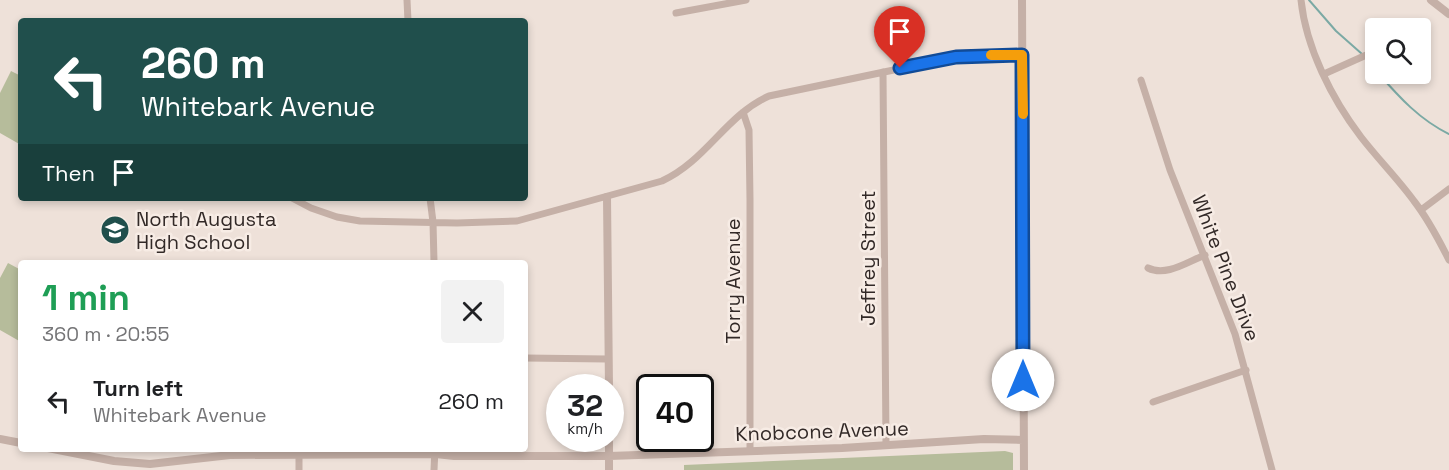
<!DOCTYPE html>
<meta charset="utf-8">
<style>
:root{--surface:#fff;--page:#f2f2f2;--text:#202124;--muted:#757577}
body{margin:0;font-family:"Space Grotesk",sans-serif;background:var(--page);color:var(--text);height:100vh;display:flex;flex-direction:column;font-size:22px;white-space:nowrap}
*{box-sizing:border-box;margin:0}
p{font-size:20px;color:var(--muted)}
.icon{flex:none;width:33px;height:33px;fill:none;stroke:currentColor;stroke-width:2;stroke-linecap:round;stroke-linejoin:round}
.map{position:relative;flex:1;overflow:hidden}
.side{position:absolute;left:18px;top:260px;width:510px;height:192px;display:flex;flex-direction:column;background:var(--surface);border-radius:6px;box-shadow:0 3px 9px #0003}
.side>*{flex:none}
.guide{position:absolute;left:18px;top:18px;width:510px;height:183px;border-radius:6px;box-shadow:0 3px 9px #0003;background:#204f4c;color:#fff;overflow:hidden}
.tools{position:absolute;left:1365px;top:18px;display:grid;gap:12px}
.tools a{display:grid;place-items:center;width:66px;height:66px;border-radius:6px;background:var(--surface);box-shadow:0 3px 9px #0003;font-size:30px}
.speed{position:absolute;left:546px;top:374px;display:flex;gap:12px;font-size:30px;font-weight:700;text-align:center}
.speed>*{display:grid;place-content:center;width:78px;height:78px;border-radius:50%;background:var(--surface);box-shadow:0 3px 9px #0003;line-height:1}
.speed small{font-size:15px;font-weight:400}
.speed .limit{border:3px solid #111;border-radius:9px;background:#fff;color:#111}
.pin{position:absolute;display:grid;place-items:center;width:51px;height:51px;color:#fff;margin:-62px -26px;border-radius:50% 50% 50% 0;rotate:-45deg;box-shadow:0 0 6px #0007}
.pin .icon{rotate:45deg}
.me{position:absolute;width:66px;margin:-33px;rotate:0deg;stroke-linejoin:round;filter:drop-shadow(0 0 4px #0008)}
.turn{display:flex;align-items:center;gap:21px;height:126px;padding:0 24px;font-size:27px}
.turn .icon{width:78px;height:78px;stroke-width:2.5}
.turn b{display:block;font-size:42px;line-height:51px}
.then{display:flex;align-items:center;height:57px;padding:0 24px;background:#0003;gap:12px;font-size:22px}
.round{display:grid;place-items:center;flex:none;width:63px;height:63px;border-radius:6px;background:var(--page)}
.summary{display:flex;align-items:center;justify-content:space-between;height:102px;padding:0 24px}
h1{font-size:36px;font-weight:600;line-height:45px;color:#1e9e55}
ul{padding:0;list-style:none}
li{display:flex;align-items:center;gap:18px;height:78px;padding:0 24px}
li div{flex:1}
li b{display:block;font-size:22px}
li em{font-style:normal}
.map>svg:first-child{display:block}
.green{fill:#b6bc9b}
.lines{fill:none;stroke-linecap:round;stroke-linejoin:round}
.stream{stroke:#7ba9a4;stroke-width:2}
.minor{stroke:#c5b0a7;stroke-width:7}
.tertiary{stroke:#c5b0a7;stroke-width:8}
.route-casing{stroke:#114b97;stroke-width:15}
.route{stroke:#1a73e8;stroke-width:10}
.slow{stroke:#f59e0b;stroke-width:10}
.labels{text-anchor:middle;stroke-width:5;stroke-linejoin:round;paint-order:stroke}
.poi-label{font-size:20px;fill:#322927;stroke:#f7ece5;text-anchor:start}
.street-label{font-size:20px;fill:#322927;stroke:#f7ece5}
</style>
<div class="map">
<svg width="1449" height="470" viewBox="0 0 1449 470">
<rect width="100%" height="100%" fill="#eee1d9"/>
<path class="green" d="M 11,71 L 21,76 L 21,145 L 0,133 L 0,93 Z
M 8,263 L 21,270 L 21,342 L 0,330 L 0,278 Z
M 1005,451 L 1013,453 L 1013,470 L 684,470 L 684,465 Z"/>
<g class="lines">
<path class="stream" d="M 1309,0 L 1336,31 L 1362,54
M 1366,58 L 1376,69
M 1379,74 C 1399,97 1420,120 1449,134"/>
<path class="minor" d="M 407,0 L 408,21
M 1301,0 C 1306,48 1332,99 1361,137 C 1378,159 1398,179 1414,201 C 1428,219 1439,240 1449,260
M 676,13 L 746,0
M 883,72 L 886,445
M 1324,74 L 1373,52
M 1141,80 L 1170,170 L 1235,334 L 1272,470
M 743,112 L 749,130 L 750,200 L 750,451
M 292,198 L 311,208 L 337,217 L 360,221 L 457,223 L 517,221 L 662,181 C 706,161 726,115 769,96 L 956,57 L 1022,55
M 430,198 L 433,222 L 434,262
M 1421,210 L 1449,189
M 1148,268 C 1166,277 1187,262 1205,255
M 525,358 L 607,359
M 1153,402 L 1246,370
M 299,454 L 299,470
M 434,470 L 435,448"/>
<path class="tertiary" d="M 1022,0 L 1024,470
M 1431,0 L 1449,14
M 607,197 L 609,387
M 0,439 L 21,443
M 48,448 L 114,461 L 150,464 L 230,455 L 436,454 L 454,456 L 609,456 L 842,448 L 984,439 L 1023,440
M 609,470 L 609,438"/>
</g>
<g class="lines">
<g class="route-casing">
<path id="route" d="M 900,68 L 956,57 L 1022,55 L 1023,380"/>
</g>
<use href="#route" class="route"/>
<path class="slow" d="M 991,55 L 1022,55 L 1023,114"/>
</g>
<defs>
<g id="school-disc" transform="scale(1.5)"><circle r="9.5" fill="#204f4c" stroke="#f7ece5"/><path d="M0-5L7-2L0 1L-7-2ZM-4 1L0 2.5L4 1V4Q0 6-4 4Z" fill="#fff"/></g>
</defs>
<g fill-rule="evenodd">
<use href="#school-disc" x="115" y="230"/>
</g>
<g class="labels">
<g class="poi-label">
<text x="136" y="226">North Augusta<tspan x="136" dy="23">High School</tspan></text>
</g>
<g class="street-label">
<text transform="translate(868 258) rotate(-90)" y="7">Jeffrey Street</text>
<text transform="translate(1226 268) rotate(69)" y="7">White Pine Drive</text>
<text transform="translate(733 281) rotate(-90)" y="7">Torry Avenue</text>
<text transform="translate(822 431) rotate(-2)" y="7">Knobcone Avenue</text>
</g>
</g>
</svg>
<div class="tools">
<a><svg class="icon" aria-label="search" viewBox="0 0 24 24"><circle cx="10" cy="10" r="6"/><path d="M15 15l6 6"/></svg></a>
</div>
<div class="speed"><div>32<small>km/h</small></div><div class="limit">40</div></div>
<div class="pin" style="left:900px;top:68px;background:#d93025"><svg class="icon" aria-label="arrive" viewBox="0 0 24 24"><path d="M6 21V4h12l-3 4 3 4H6"/></svg></div>
<svg class="me" style="left:1023px;top:380px" viewBox="-20 -20 40 40"><circle r="19" fill="#fff"/><path d="M0-13L10 11 0 6-10 11z" fill="#1a73e8"/></svg>
<div class="guide">
<div class="turn"><svg class="icon" aria-label="left" viewBox="0 0 24 24"><path d="M17 20v-9H6M10 6l-5 5 5 5"/></svg><div><b>260 m</b>Whitebark Avenue</div></div>
<div class="then">Then<svg class="icon" aria-label="arrive" viewBox="0 0 24 24"><path d="M6 21V4h12l-3 4 3 4H6"/></svg></div>
</div>
<section class="side">
<div class="summary"><div><h1>1 min</h1><p>360 m · 20:55</p></div><a class="round"><svg class="icon" aria-label="close" viewBox="0 0 24 24"><path d="M6 6l12 12M18 6L6 18"/></svg></a></div>
<ul>
<li><svg class="icon" aria-label="left" viewBox="0 0 24 24"><path d="M17 20v-9H6M10 6l-5 5 5 5"/></svg><div><b>Turn left</b><p>Whitebark Avenue</p></div><em>260 m</em></li>
</ul>
</section>
</div>
